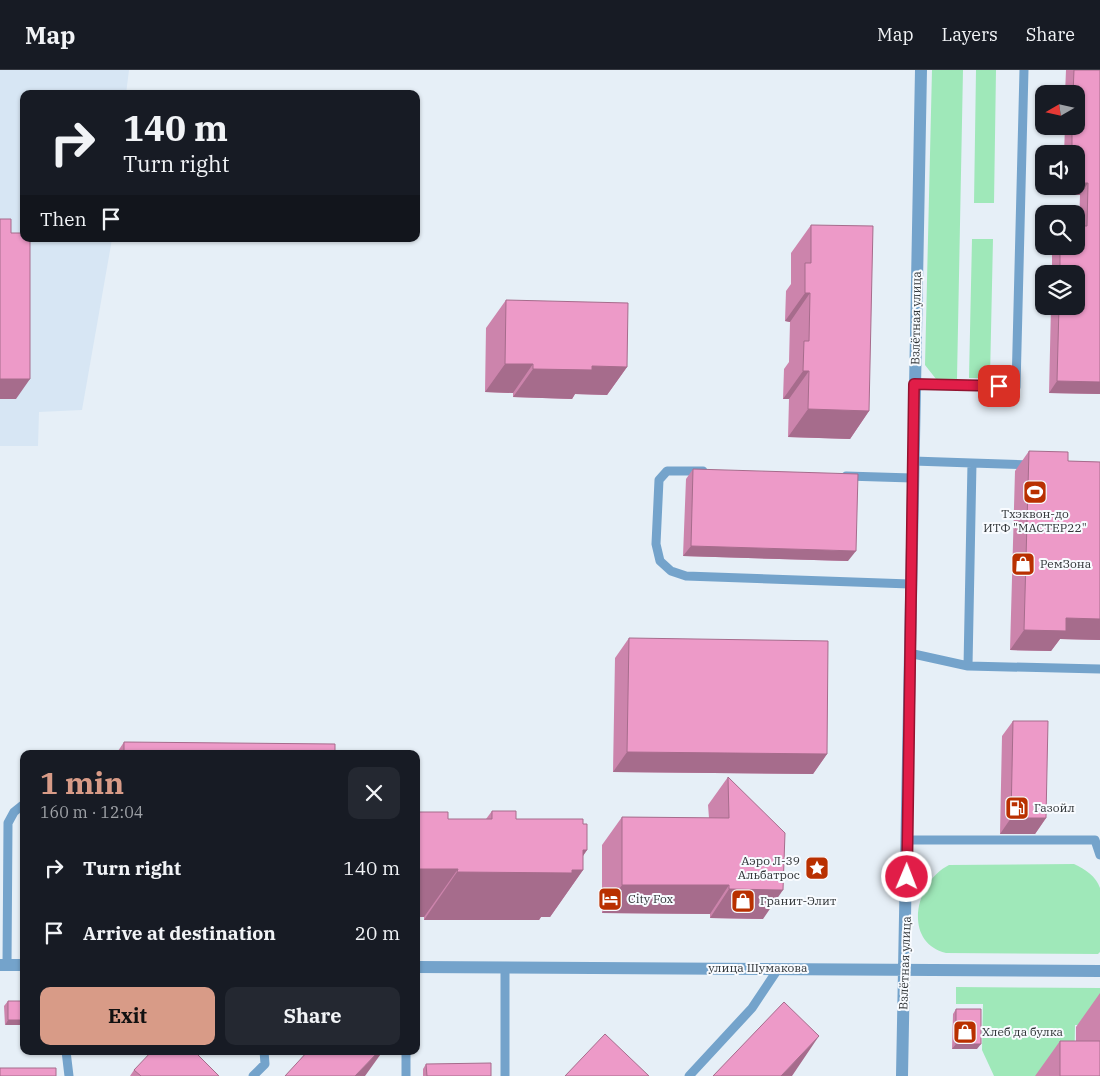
<!DOCTYPE html>
<meta charset="utf-8">
<style>
:root{--surface:#171b24;--page:#242831;--text:#f1f3f6;--muted:#9ea1a6;--line:#363941;--accent:#d89b87}
body{margin:0;font-family:"IBM Plex Serif",serif;background:var(--page);color:var(--text);height:100vh;display:flex;flex-direction:column;font-size:19px;white-space:nowrap}
*{box-sizing:border-box;margin:0}
p{font-size:16px;color:var(--muted)}
.icon{flex:none;width:28px;height:28px;fill:none;stroke:currentColor;stroke-width:2;stroke-linecap:round;stroke-linejoin:round}
.map{position:relative;flex:1;overflow:hidden}
.details{position:absolute;left:20px;top:680px;width:400px;height:305px;display:flex;flex-direction:column;background:var(--surface);border-radius:10px;box-shadow:0 1px 4px #0004}
.details>*{flex:none}
.top-card{position:absolute;left:20px;top:20px;width:400px;height:152px;border-radius:10px;box-shadow:0 1px 4px #0004;background:#171b24;color:var(--text);overflow:hidden}
.needle{width:32px;rotate:261deg}
.fabs{position:absolute;left:1035px;top:15px;display:grid;gap:10px}
.fabs a{display:grid;place-items:center;width:50px;height:50px;border-radius:10px;background:var(--surface);box-shadow:0 1px 4px #0004;font-size:25px}
.pin{position:absolute;display:grid;place-items:center;width:42px;height:42px;color:#fff;margin:-21px;border-radius:10px;box-shadow:0 2px 8px #0006}
.me{position:absolute;width:55px;margin:-28px;rotate:1deg;stroke-linejoin:round;filter:drop-shadow(0 0 4px #0008)}
.turn{display:flex;align-items:center;gap:18px;height:105px;padding:0 20px;font-size:22px}
.turn .icon{width:65px;height:65px;stroke-width:2.5}
.turn b{display:block;font-size:35px;line-height:42px}
.then{display:flex;align-items:center;height:48px;padding:0 20px;background:#0003;gap:10px;font-size:19px}
.round{display:grid;place-items:center;flex:none;width:52px;height:52px;border-radius:10px;background:var(--page)}
.summary{display:flex;align-items:center;justify-content:space-between;height:85px;padding:0 20px}
h1{font-size:30px;font-weight:700;line-height:38px;color:var(--accent)}
.action{display:flex;gap:10px;margin-top:auto;padding:10px 20px}
.action a{flex:1;height:58px;border-radius:10px;background:var(--accent);color:#111;font-size:20px;font-weight:700;line-height:58px;text-align:center}
.action a+a{background:var(--page);color:var(--text)}
ul{padding:0;list-style:none}
li{display:flex;align-items:center;gap:15px;height:65px;padding:0 20px}
li div{flex:1}
li b{display:block;font-size:19px}
li em{font-style:normal}
header{display:flex;align-items:center;gap:30px;box-sizing:border-box;height:70px;padding:0 25px;background:var(--surface);border-bottom:1px solid var(--line)}
header strong{font-size:24px}
nav{display:flex;gap:28px;margin-inline-start:auto;font-size:18px}
.map>svg:first-child{display:block}
.built{fill:#d7e6f4}
.green{fill:#9fe8b9}
.lines{fill:none;stroke-linecap:round;stroke-linejoin:round}
.service{stroke:#74a3cb;stroke-width:9}
.minor{stroke:#74a3cb;stroke-width:12}
.wall{fill:#cc84ac}
.shaded-wall{fill:#a66c8c}
.building{fill:#ed9ac8;stroke:#a66c8c}
.route-casing{stroke:#92132f;stroke-width:12}
.route{stroke:#e11d48;stroke-width:9}
.labels{text-anchor:middle;stroke-width:4;stroke-linejoin:round;paint-order:stroke}
.street-label{font-size:12px;fill:#303437;stroke:#f8fbff}
.poi-label{font-size:12px;fill:#303437;stroke:#f8fbff;text-anchor:start}
</style>
<header>
<strong>Map</strong>
<nav><a>Map</a><a>Layers</a><a>Share</a></nav>
</header>
<div class="map">
<svg width="1100" height="1006" viewBox="0 0 1100 1006">
<rect width="100%" height="100%" fill="#e6eff7"/>
<path class="built" d="M 0,0 L 129,0 L 126,24 L 24,24 L 24,169 L 112,169 L 82,340 L 39,342 L 38,376 L 0,376 Z"/>
<path class="green" d="M 932,0 L 963,0 L 957,309 L 936,309 L 925,295 Z
M 976,0 L 996,0 L 994,133 L 974,133 Z
M 972,169 L 993,169 L 990,308 L 969,308 Z
M 1074,794 C 1085,799 1096,806 1100,818 C 1100,832 1100,867 1100,882 L 1098,884 L 946,883 C 902,872 915,812 949,795 Z
M 956,917 L 1100,918 L 1100,955 L 1075,955 L 1074,1006 L 994,1006 L 982,980 L 983,934 L 956,934 Z"/>
<g class="lines">
<path class="service" d="M 914,314 L 1016,317 L 1024,0
M 913,391 L 972,393
M 703,401 L 667,401 L 659,410 L 656,474 L 660,491 L 671,501 L 686,506 L 910,514
M 846,406 L 912,408
M 909,583 L 968,596 L 1100,599
M 968,596 L 972,393 L 1031,395
M 908,770 L 1095,770 L 1100,785
M 7,895 L 8,753 L 14,742 L 24,734
M 66,981 L 69,1006
M 253,1006 L 265,994 L 264,981
M 406,1006 L 406,981
M 505,1006 L 505,897
M 689,1006 L 752,938 L 778,899"/>
<path class="minor" d="M 0,895 L 24,895
M 416,897 L 1100,901
M 902,1006 L 921,0"/>
</g>
<path class="wall" d="M 1066,0 L 1100,0 L 1100,324 L 1049,323 L 1051,236 L 1076,236 L 1076,204 L 1052,204 L 1052,176 L 1076,176 L 1079,156 L 1080,125 L 1063,124 L 1063,116 L 1076,116 L 1076,84 L 1064,84 L 1065,56 L 1076,56 L 1076,24 L 1065,24 Z
M 811,155 L 869,341 L 850,369 L 788,367 L 789,329 L 783,329 L 784,299 L 789,292 L 790,252 L 785,251 L 786,221 L 791,214 L 791,183 Z
M 506,230 L 627,297 L 607,325 L 575,324 L 572,329 L 513,327 L 513,323 L 485,322 L 486,258 Z
M 1029,381 L 1068,391 L 1100,392 L 1100,570 L 1060,569 L 1051,581 L 1010,580 L 1015,401 Z
M 693,399 L 848,491 L 683,486 L 686,409 Z
M 629,568 L 827,684 L 813,704 L 613,702 L 615,588 Z
M 1013,651 L 1046,748 L 1035,764 L 1000,764 L 1002,666 Z
M 124,672 L 335,684 L 116,684 Z
M 728,707 L 763,849 L 710,848 L 710,844 L 602,843 L 602,775 L 622,747 L 709,748 L 708,735 Z
M 492,741 L 516,749 L 583,754 L 587,780 L 583,786 L 583,800 L 550,847 L 541,847 L 539,850 L 424,850 L 424,847 L 416,847 L 416,742 L 448,749 L 486,749 Z
M 1100,923 L 1100,1006 L 1035,1006 L 1060,971 L 1076,971 L 1076,957 Z
M 8,931 L 24,931 L 5,955 L 4,936 Z
M 956,939 L 977,979 L 952,979 L 953,944 Z
M 426,994 L 491,1006 L 423,1006 L 423,999 Z
M 134,1000 L 219,1006 L 130,1006 Z"/>
<path class="shaded-wall" d="M 1076,113 L 1088,113 L 1080,125 L 1063,124 L 1069,116 L 1076,116 Z
M 805,223 L 810,223 L 790,252 L 785,251 Z
M 505,294 L 533,294 L 513,323 L 485,322 Z
M 592,296 L 627,297 L 607,325 L 575,324 L 572,329 L 513,327 L 533,299 Z
M 803,301 L 809,301 L 789,329 L 783,329 Z
M 0,309 L 30,309 L 16,329 L 0,329 Z
M 1057,311 L 1100,312 L 1100,324 L 1049,323 Z
M 808,339 L 869,341 L 850,369 L 788,367 Z
M 691,476 L 856,481 L 848,491 L 683,486 Z
M 1066,548 L 1100,549 L 1100,570 L 1060,569 L 1051,581 L 1010,580 L 1024,560 Z
M 627,682 L 827,684 L 813,704 L 613,702 Z
M 1011,748 L 1046,748 L 1035,764 L 1000,764 Z
M 583,780 L 587,780 L 573,800 L 583,800 L 550,847 L 541,847 L 539,850 L 424,850 L 457,802 Z
M 416,799 L 458,799 L 424,847 L 416,847 Z
M 622,815 L 729,815 L 710,844 L 602,843 Z
M 729,819 L 783,820 L 763,849 L 710,848 Z
M 8,950 L 24,950 L 24,955 L 5,955 Z
M 819,966 L 792,1006 L 781,1006 Z
M 956,974 L 981,974 L 977,979 L 952,979 Z
M 379,981 L 383,981 L 365,1006 L 355,1006 Z"/>
<path class="building" d="M 1074,0 L 1100,0 L 1100,312 L 1057,311 L 1059,236 L 1076,236 L 1076,204 L 1060,204 L 1060,176 L 1076,176 L 1076,156 L 1087,156 L 1088,113 L 1076,113 L 1076,84 L 1072,84 L 1072,56 L 1076,56 L 1076,24 L 1073,24 Z
M 0,149 L 11,149 L 11,163 L 24,163 L 24,169 L 30,169 L 30,309 L 0,309 Z
M 811,155 L 873,156 L 869,341 L 808,339 L 809,301 L 803,301 L 804,271 L 809,271 L 810,223 L 805,223 L 805,193 L 811,193 Z
M 506,230 L 628,233 L 627,297 L 592,296 L 592,300 L 533,299 L 533,294 L 505,294 Z
M 1029,381 L 1068,382 L 1068,391 L 1100,392 L 1100,549 L 1066,548 L 1066,561 L 1024,560 Z
M 693,399 L 858,404 L 856,481 L 691,476 Z
M 629,568 L 828,571 L 827,684 L 627,682 Z
M 1013,651 L 1048,651 L 1046,748 L 1011,748 Z
M 124,672 L 335,674 L 335,684 L 124,684 Z
M 728,707 L 785,763 L 783,820 L 729,819 L 729,815 L 622,815 L 622,747 L 729,748 Z
M 492,741 L 516,741 L 516,749 L 583,749 L 583,754 L 587,754 L 587,780 L 583,780 L 583,800 L 572,800 L 572,803 L 457,802 L 458,799 L 416,799 L 416,742 L 448,742 L 448,749 L 492,749 Z
M 8,931 L 24,931 L 24,950 L 8,950 Z
M 784,932 L 819,966 L 781,1006 L 713,1006 Z
M 956,939 L 981,939 L 981,974 L 956,974 Z
M 605,964 L 649,1006 L 565,1006 Z
M 1060,971 L 1100,971 L 1100,1006 L 1060,1006 Z
M 152,981 L 194,981 L 219,1006 L 141,1006 L 134,1000 Z
M 308,981 L 379,981 L 355,1006 L 285,1006 Z
M 491,993 L 491,1006 L 427,1006 L 426,994 Z
M 0,998 L 56,998 L 56,1006 L 0,1006 Z"/>
<g class="lines">
<g class="route-casing">
<path id="route" d="M 907,807 L 914,314 L 999,316"/>
</g>
<use href="#route" class="route"/>
</g>
<defs>
<g id="stadium-square" transform="scale(1.25)"><rect x="-9" y="-9" width="18" height="18" rx="4" fill="#b93000" stroke="#f8fbff"/><path d="M0-5a6.5 5 0 1 0 0 10a6.5 5 0 1 0 0-10ZM-3.5-1.8h7v3.6h-7Z" fill="#fff"/></g>
<g id="shop-square" transform="scale(1.25)"><rect x="-9" y="-9" width="18" height="18" rx="4" fill="#b93000" stroke="#f8fbff"/><path d="M-5-2.5h2.3a2.7 3.5 0 0 1 5.4 0H5L5.5 6h-11ZM-1.5-2.5h3a1.5 2.3 0 0 0-3 0Z" fill="#fff"/></g>
<g id="fuel-square" transform="scale(1.25)"><rect x="-9" y="-9" width="18" height="18" rx="4" fill="#b93000" stroke="#f8fbff"/><path d="M-5.5-6h7V0h2V4h1.3V-2.5L3-4.5l.8-.8L6-3V5H2.5V1h-1V6h-7ZM-4.2-4.7v3.2H.2V-4.7Z" fill="#fff"/></g>
<g id="sight-square" transform="scale(1.25)"><rect x="-9" y="-9" width="18" height="18" rx="4" fill="#b93000" stroke="#f8fbff"/><path d="M0-6L1.8-2.2L6-1.7L2.9 1.2L3.7 5.4L0 3.3L-3.7 5.4L-2.9 1.2L-6-1.7L-1.8-2.2Z" fill="#fff"/></g>
<g id="hotel-square" transform="scale(1.25)"><rect x="-9" y="-9" width="18" height="18" rx="4" fill="#b93000" stroke="#f8fbff"/><path d="M-6-4.5h1.5V1H6V5H4.5V3h-9V5H-6ZM-4 0a1.8 1.8 0 1 1 3.6 0ZM.5 0V-2.5h3Q6-2.5 6 0Z" fill="#fff"/></g>
</defs>
<g fill-rule="evenodd">
<use href="#stadium-square" x="1035" y="422"/>
<use href="#shop-square" x="1023" y="494"/>
<use href="#fuel-square" x="1017" y="738"/>
<use href="#sight-square" x="817" y="798"/>
<use href="#hotel-square" x="610" y="829"/>
<use href="#shop-square" x="743" y="831"/>
<use href="#shop-square" x="965" y="962"/>
</g>
<g class="labels">
<g class="street-label">
<text transform="translate(916 248) rotate(-89)" y="4">Взлётная улица</text>
<text transform="translate(905 893) rotate(-88)" y="4">Взлётная улица</text>
<text x="758" y="902">улица Шумакова</text>
</g>
<g class="poi-label">
<text x="1035" y="448" text-anchor="middle">Тхэквон-до<tspan x="1035" dy="14">ИТФ "МАСТЕР22"</tspan></text>
<text x="1040" y="498">РемЗона</text>
<text x="1034" y="742">Газойл</text>
<text x="800" y="795" text-anchor="end">Аэро Л-39<tspan x="800" dy="14">Альбатрос</tspan></text>
<text x="628" y="833">City Fox</text>
<text x="760" y="835">Гранит-Элит</text>
<text x="982" y="966">Хлеб да булка</text>
</g>
</g>
</svg>
<div class="fabs">
<a><svg class="needle" viewBox="-14 -14 28 28"><path d="M0-13l5 13h-10z" fill="#e53935"/><path d="M0 13l5-13h-10z" fill="#9ea1a6"/></svg></a>
<a><svg class="icon" aria-label="sound" viewBox="0 0 24 24"><path d="M4 9h4l5-4v14l-5-4H4zM17 9q2 3 0 6"/></svg></a>
<a><svg class="icon" aria-label="search" viewBox="0 0 24 24"><circle cx="10" cy="10" r="6"/><path d="M15 15l6 6"/></svg></a>
<a><svg class="icon" aria-label="layers" viewBox="0 0 24 24"><path d="M12 4l9 5-9 5-9-5zM3 14l9 5 9-5"/></svg></a>
</div>
<div class="pin" style="left:999px;top:316px;background:#d93025"><svg class="icon" aria-label="arrive" viewBox="0 0 24 24"><path d="M6 21V4h12l-3 4 3 4H6"/></svg></div>
<svg class="me" style="left:907px;top:807px" viewBox="-20 -20 40 40"><circle r="17" fill="#e11d48" stroke="#fff" stroke-width="3"/><path d="M0-11L8 9 0 5-8 9z" fill="#fff"/></svg>
<div class="top-card">
<div class="turn"><svg class="icon" aria-label="right" viewBox="0 0 24 24"><path d="M7 20v-9h11M14 6l5 5-5 5"/></svg><div><b>140 m</b>Turn right</div></div>
<div class="then">Then<svg class="icon" aria-label="arrive" viewBox="0 0 24 24"><path d="M6 21V4h12l-3 4 3 4H6"/></svg></div>
</div>
<section class="details">
<div class="summary"><div><h1>1 min</h1><p>160 m · 12:04</p></div><a class="round"><svg class="icon" aria-label="close" viewBox="0 0 24 24"><path d="M6 6l12 12M18 6L6 18"/></svg></a></div>
<ul>
<li><svg class="icon" aria-label="right" viewBox="0 0 24 24"><path d="M7 20v-9h11M14 6l5 5-5 5"/></svg><div><b>Turn right</b></div><em>140 m</em></li>
<li><svg class="icon" aria-label="arrive" viewBox="0 0 24 24"><path d="M6 21V4h12l-3 4 3 4H6"/></svg><div><b>Arrive at destination</b></div><em>20 m</em></li>
</ul>
<div class="action"><a>Exit</a><a>Share</a></div>
</section>
</div>
